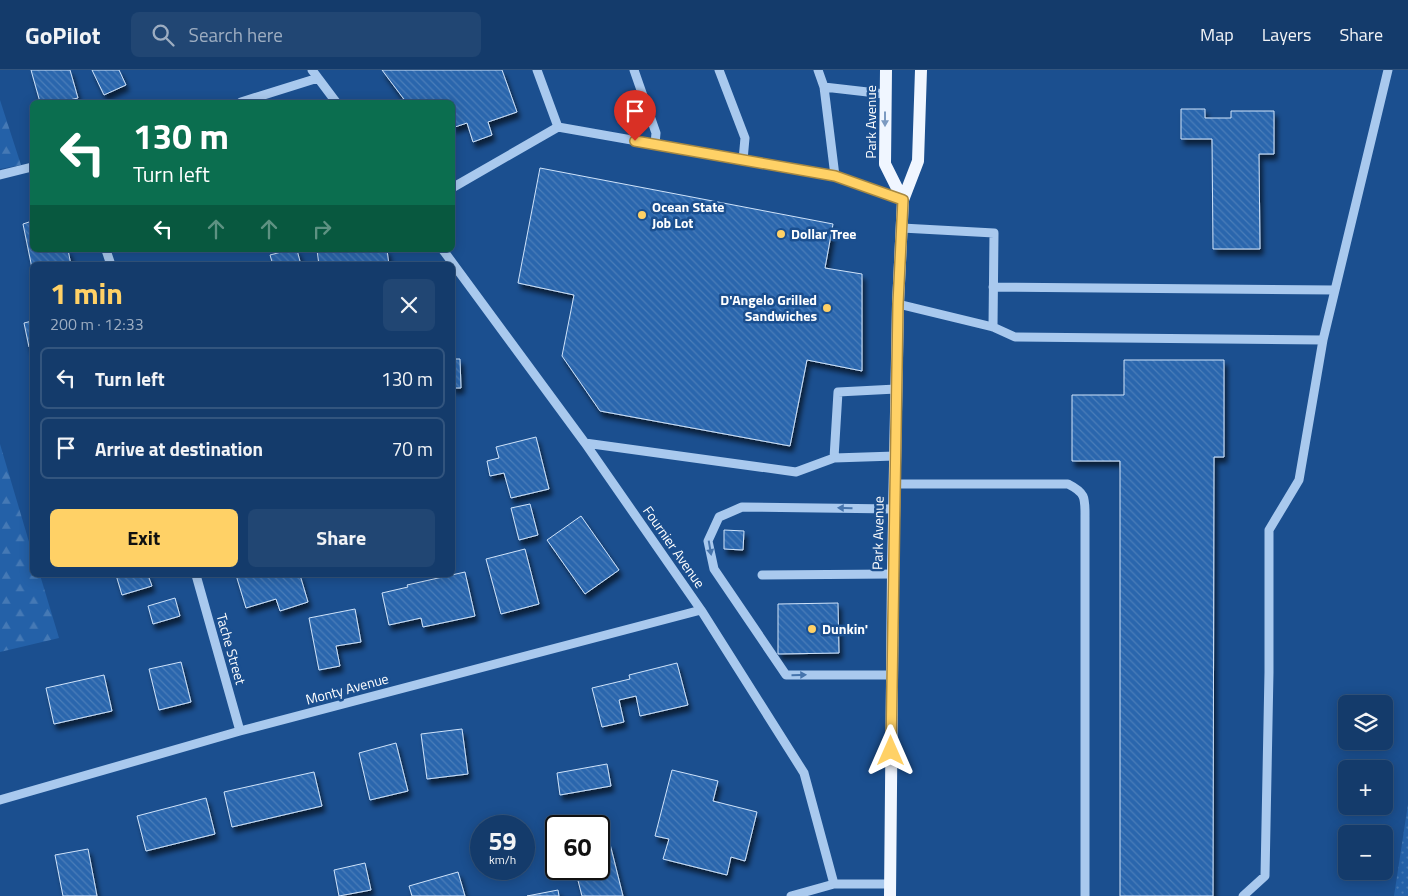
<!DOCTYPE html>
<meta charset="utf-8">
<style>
:root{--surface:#143b6b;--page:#214673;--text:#f1f3f6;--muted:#9dadc1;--line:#33557e;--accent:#ffd166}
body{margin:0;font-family:"Titillium Web",sans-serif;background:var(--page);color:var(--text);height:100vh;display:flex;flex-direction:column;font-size:19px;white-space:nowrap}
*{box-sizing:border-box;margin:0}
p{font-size:16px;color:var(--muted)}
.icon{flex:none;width:28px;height:28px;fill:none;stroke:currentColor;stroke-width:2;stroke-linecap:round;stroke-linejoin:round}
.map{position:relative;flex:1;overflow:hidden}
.sheet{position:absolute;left:30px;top:192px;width:425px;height:315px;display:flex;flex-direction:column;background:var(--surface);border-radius:8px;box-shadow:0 2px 12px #0003,0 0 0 1px var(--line)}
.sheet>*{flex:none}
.top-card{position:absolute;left:30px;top:30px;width:425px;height:152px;border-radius:8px;box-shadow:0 2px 12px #0003,0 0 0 1px var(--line);background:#0b6e4f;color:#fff;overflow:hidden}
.controls{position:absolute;left:1338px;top:625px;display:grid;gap:10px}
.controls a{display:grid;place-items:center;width:55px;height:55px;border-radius:8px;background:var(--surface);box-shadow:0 2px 12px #0003,0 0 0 1px var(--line);font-size:25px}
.speed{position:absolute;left:470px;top:745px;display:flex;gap:10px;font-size:25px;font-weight:700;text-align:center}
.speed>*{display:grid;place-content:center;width:65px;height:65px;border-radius:50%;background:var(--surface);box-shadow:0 2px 12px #0003,0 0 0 1px var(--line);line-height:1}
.speed small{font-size:12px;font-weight:400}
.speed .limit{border:2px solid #111;border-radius:8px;background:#fff;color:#111}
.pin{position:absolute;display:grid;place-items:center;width:42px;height:42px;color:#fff;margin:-51px -21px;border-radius:50% 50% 50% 0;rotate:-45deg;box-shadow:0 0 5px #0007}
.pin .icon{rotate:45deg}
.me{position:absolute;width:55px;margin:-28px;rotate:0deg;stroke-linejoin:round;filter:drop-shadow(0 0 4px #0008)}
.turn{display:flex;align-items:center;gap:18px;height:105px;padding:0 20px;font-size:22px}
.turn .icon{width:65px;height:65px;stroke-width:2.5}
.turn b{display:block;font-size:35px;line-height:42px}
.lanes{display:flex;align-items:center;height:48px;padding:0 20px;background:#0003;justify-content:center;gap:25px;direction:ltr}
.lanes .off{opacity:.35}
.round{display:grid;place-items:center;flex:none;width:52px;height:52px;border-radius:8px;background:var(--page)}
.headline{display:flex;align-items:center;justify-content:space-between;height:85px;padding:0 20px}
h1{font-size:30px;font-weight:700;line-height:38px;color:var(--accent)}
.primary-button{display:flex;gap:10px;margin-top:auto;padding:10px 20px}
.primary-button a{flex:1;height:58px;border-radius:8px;background:var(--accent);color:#111;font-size:20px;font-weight:700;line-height:58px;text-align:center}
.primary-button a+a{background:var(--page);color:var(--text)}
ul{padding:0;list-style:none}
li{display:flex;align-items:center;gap:15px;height:62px;margin:0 10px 8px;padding:0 10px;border:2px solid var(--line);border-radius:8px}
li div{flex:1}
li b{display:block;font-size:19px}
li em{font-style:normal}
header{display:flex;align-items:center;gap:30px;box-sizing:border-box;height:70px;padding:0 25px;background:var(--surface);border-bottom:1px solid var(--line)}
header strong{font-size:24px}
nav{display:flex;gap:28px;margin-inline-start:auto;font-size:18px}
.search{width:350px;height:45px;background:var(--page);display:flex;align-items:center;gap:12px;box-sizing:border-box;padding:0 18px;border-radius:8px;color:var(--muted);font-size:19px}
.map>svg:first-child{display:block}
.forest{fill:url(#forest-firs)}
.park{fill:url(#park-dots)}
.building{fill:url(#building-back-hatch);stroke:#cfe3fa;filter:url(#shadow)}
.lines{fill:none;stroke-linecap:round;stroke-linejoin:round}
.minor{stroke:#a9c9ee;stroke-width:9}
.major{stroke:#f0f6ff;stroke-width:12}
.oneway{fill:#7b9ac1}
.oneway2{fill:#4674ac}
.route-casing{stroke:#a68842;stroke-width:12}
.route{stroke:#ffd166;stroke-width:9}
.poi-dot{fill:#ffd166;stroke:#1b4f8f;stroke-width:2}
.labels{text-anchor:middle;stroke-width:5;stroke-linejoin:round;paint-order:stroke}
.street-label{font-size:14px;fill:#fff;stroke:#1b4f8f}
.poi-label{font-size:14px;font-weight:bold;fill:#fff;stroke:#1b4f8f;text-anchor:start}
</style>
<header>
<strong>GoPilot</strong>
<div class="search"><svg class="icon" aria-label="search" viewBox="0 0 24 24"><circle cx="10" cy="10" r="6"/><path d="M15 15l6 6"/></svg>Search here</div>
<nav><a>Map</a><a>Layers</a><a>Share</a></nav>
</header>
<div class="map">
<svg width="1408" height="826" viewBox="0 0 1408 826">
<defs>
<pattern id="forest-firs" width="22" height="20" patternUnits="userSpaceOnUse" patternTransform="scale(1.25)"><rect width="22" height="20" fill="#2461a8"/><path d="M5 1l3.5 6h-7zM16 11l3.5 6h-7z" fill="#4579b5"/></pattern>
<pattern id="park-dots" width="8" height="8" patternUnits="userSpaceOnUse" patternTransform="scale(1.25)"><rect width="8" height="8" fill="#2461a8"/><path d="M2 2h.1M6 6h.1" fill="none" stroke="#4579b5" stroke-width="1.8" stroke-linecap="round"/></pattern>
<pattern id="building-back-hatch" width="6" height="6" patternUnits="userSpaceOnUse" patternTransform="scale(1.25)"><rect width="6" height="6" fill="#2a66ad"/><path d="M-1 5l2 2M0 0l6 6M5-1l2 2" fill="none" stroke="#4a7db9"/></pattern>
<filter id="shadow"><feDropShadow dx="3" dy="5.5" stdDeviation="2.5" flood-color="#0009"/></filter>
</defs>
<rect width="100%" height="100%" fill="#1b4f8f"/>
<path class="forest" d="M 0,30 L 21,95 L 0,99 Z
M 0,374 L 32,482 L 32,505 L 40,505 L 59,568 L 0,582 Z"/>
<path class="park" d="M 1408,734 L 1408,826 L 1394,826 Z"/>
<path class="building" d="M 31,0 L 70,0 L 78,28 L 61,32 L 40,32 Z
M 92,0 L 119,0 L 126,15 L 104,25 Z
M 382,0 L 502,0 L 517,42 L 488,52 L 492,65 L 473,72 L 467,53 L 452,58 L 452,32 L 406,32 Z
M 1181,39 L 1205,39 L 1205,48 L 1231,48 L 1231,41 L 1274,41 L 1274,84 L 1259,84 L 1260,179 L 1213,179 L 1212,69 L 1181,69 Z
M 540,98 L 833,154 L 825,198 L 862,204 L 862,301 L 807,290 L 790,376 L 600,341 L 562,286 L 574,225 L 518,213 Z
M 32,151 L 32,180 L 68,180 L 71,195 L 32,195 L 32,198 L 23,154 Z
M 289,180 L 297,180 L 301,195 L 273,195 L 270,185 Z
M 317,180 L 387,180 L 389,195 L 319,195 Z
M 32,251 L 32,276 L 29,277 L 24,253 Z
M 452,289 L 460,289 L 461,318 L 452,318 Z
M 1124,290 L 1224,290 L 1224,387 L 1214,387 L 1213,826 L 1120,826 L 1120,391 L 1072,391 L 1072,325 L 1124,325 Z
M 536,367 L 549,419 L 511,428 L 504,403 L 490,406 L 487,391 L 499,388 L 496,377 Z
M 530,434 L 538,465 L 519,470 L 511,438 Z
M 581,446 L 619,500 L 585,524 L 547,470 Z
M 724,460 L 744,461 L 743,480 L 724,479 Z
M 525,479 L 539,534 L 501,544 L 486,489 Z
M 465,502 L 475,546 L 423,557 L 421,548 L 389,555 L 382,523 L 408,517 L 407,515 Z
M 116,505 L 148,505 L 152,516 L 122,525 Z
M 236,505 L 300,505 L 308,532 L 280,541 L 276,529 L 246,538 Z
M 175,528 L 180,546 L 153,554 L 148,536 Z
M 838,533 L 839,583 L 778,584 L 778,534 Z
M 355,539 L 361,572 L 336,576 L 340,596 L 319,600 L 309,548 Z
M 181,592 L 191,632 L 159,640 L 149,599 Z
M 677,593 L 688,635 L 640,646 L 636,626 L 619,630 L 624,652 L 602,657 L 592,618 L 630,609 L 629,605 Z
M 104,605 L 112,641 L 54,654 L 46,618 Z
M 462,659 L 468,704 L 427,709 L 421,664 Z
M 396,673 L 408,721 L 370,730 L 359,683 Z
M 607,694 L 611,716 L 560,725 L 557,703 Z
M 672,700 L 718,711 L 713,731 L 757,742 L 745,791 L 731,787 L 727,805 L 663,789 L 669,769 L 655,766 Z
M 314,702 L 322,736 L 232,757 L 224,722 Z
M 206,728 L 215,764 L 146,781 L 137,746 Z
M 610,774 L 623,826 L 582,826 L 575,799 L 599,799 L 599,777 Z
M 88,779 L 97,826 L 63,826 L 55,785 Z
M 365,793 L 371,820 L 339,826 L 334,800 Z
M 458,802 L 465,826 L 412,826 L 409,816 Z
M 558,820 L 559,826 L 527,826 Z"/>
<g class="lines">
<path class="minor" d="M 312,0 L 336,32
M 537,0 L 558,57
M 634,0 L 656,63 L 655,74
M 719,0 L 745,68 L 743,90
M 818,0 L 824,17 L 885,24
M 824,17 L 835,106 L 903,130
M 241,32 L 318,8
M 0,105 L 32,97
M 452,118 L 558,57 L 835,106
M 902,158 L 994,163 L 993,257
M 106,180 L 111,195
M 443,180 L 585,373 L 701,540 L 804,703 L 834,814
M 993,217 L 1335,220
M 898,234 L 993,257 L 1015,267 L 1323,270 L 1388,0
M 585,373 L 796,402 L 834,388
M 895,386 L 834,388 L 838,322 L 896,319
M 894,414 L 1068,414 C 1086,423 1085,428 1085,447 L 1085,826
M 196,505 L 240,661
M 762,505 L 893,504
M 892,605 L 786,605 L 714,499 L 708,471 L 719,447 L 742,437 L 894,439
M 0,730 L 240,661 L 701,540
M 791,826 L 834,814 L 890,814
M 1243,826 L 1265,806 L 1269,602 L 1269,460 L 1299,410 L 1323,270"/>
<path class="major" d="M 886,0 L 885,94 L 903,130
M 890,826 L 893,504 L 898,234 L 903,130 L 918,91 L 921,0"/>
</g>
<defs><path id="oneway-solid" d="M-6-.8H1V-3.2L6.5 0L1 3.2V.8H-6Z" transform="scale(1.25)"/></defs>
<use class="oneway" href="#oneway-solid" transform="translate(885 49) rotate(90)"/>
<g class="oneway2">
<use href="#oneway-solid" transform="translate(845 438) rotate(-179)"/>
<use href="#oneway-solid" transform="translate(710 478) rotate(80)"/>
<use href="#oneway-solid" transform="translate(799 605) rotate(-1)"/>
</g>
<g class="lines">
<g class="route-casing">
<path id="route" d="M 635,71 L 835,106 L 903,130 L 898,234 L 891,681"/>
</g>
<use href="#route" class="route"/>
</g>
<g class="poi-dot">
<circle cx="642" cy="145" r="5"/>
<circle cx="781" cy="164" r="5"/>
<circle cx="827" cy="238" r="5"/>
<circle cx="812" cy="559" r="5"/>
</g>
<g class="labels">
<g class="street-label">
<text transform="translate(871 52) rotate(-90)" y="5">Park Avenue</text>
<text transform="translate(878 463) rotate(-89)" y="5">Park Avenue</text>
<text transform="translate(674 477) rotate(55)" y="5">Fournier Avenue</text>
<text transform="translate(231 579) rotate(74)" y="5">Tache Street</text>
<text transform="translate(347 619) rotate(-15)" y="5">Monty Avenue</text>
</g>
<g class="poi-label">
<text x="652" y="142">Ocean State<tspan x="652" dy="16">Job Lot</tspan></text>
<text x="791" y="169">Dollar Tree</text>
<text x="817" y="235" text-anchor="end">D'Angelo Grilled<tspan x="817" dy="16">Sandwiches</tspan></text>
<text x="822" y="564">Dunkin'</text>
</g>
</g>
</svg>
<div class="controls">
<a><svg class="icon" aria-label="layers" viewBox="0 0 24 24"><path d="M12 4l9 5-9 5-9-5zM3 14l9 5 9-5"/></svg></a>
<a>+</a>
<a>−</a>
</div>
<div class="speed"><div>59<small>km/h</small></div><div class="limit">60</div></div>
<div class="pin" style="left:635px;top:71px;background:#d93025"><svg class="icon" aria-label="arrive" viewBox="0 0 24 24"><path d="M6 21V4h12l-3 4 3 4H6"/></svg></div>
<svg class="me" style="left:891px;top:681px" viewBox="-20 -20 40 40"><path d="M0-17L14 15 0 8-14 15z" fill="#ffd166" stroke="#fff" stroke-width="4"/></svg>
<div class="top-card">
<div class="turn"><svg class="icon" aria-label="left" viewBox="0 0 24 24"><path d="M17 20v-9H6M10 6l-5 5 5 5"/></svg><div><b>130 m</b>Turn left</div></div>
<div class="lanes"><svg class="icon" aria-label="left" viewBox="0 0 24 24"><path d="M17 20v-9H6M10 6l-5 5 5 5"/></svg><svg class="icon off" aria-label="ahead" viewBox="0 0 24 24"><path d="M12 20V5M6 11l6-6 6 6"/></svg><svg class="icon off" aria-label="ahead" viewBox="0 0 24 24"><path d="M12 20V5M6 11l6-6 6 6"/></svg><svg class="icon off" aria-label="right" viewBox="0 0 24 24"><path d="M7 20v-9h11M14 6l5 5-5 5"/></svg></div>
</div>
<section class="sheet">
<div class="headline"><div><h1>1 min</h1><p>200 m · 12:33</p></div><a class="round"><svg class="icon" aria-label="close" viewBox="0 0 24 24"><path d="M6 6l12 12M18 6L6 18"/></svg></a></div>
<ul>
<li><svg class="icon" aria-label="left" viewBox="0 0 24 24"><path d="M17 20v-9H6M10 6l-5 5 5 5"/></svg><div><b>Turn left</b></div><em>130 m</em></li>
<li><svg class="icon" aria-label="arrive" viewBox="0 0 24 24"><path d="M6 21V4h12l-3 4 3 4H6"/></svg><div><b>Arrive at destination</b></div><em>70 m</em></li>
</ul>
<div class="primary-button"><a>Exit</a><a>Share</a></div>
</section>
</div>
